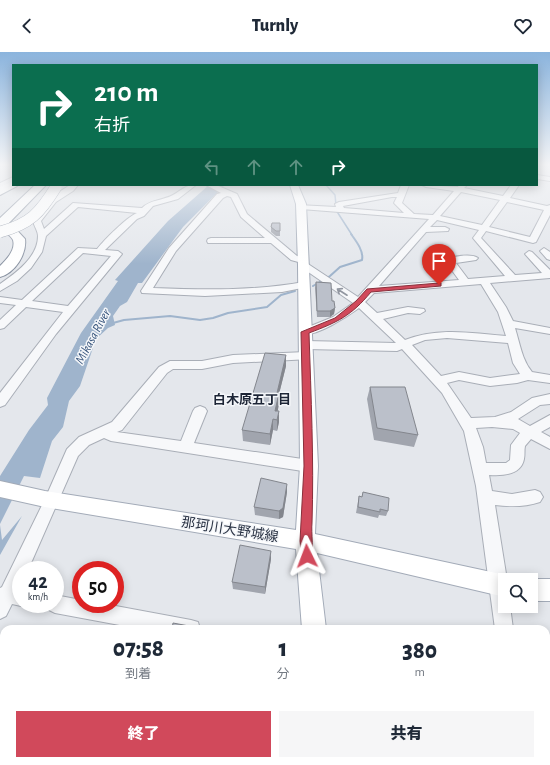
<!DOCTYPE html>
<html lang="ja">
<meta charset="utf-8">
<style>
:root{--surface:#fff;--page:#f6f6f7;--text:#1f2937;--muted:#747a83;--accent:#d1495b}
body{margin:0;font-family:"Alegreya Sans","Noto Sans JP",sans-serif;background:var(--page);color:var(--text);height:100vh;display:flex;flex-direction:column;font-size:15px;white-space:nowrap}
*{box-sizing:border-box;margin:0}
p{font-size:13px;color:var(--muted)}
.icon{flex:none;width:22px;height:22px;fill:none;stroke:currentColor;stroke-width:2;stroke-linecap:round;stroke-linejoin:round}
.map{position:relative;flex:1;overflow:hidden}
.drawer{position:absolute;left:0px;top:573px;width:550px;height:140px;display:flex;flex-direction:column;background:var(--surface);border-radius:12px 12px 0 0;box-shadow:0 2px 10px #0003}
.drawer>*{flex:none}
.banner{position:absolute;left:12px;top:12px;width:526px;height:122px;border-radius:0px;box-shadow:0 2px 10px #0003;background:#0b6e4f;color:#fff;overflow:hidden}
.tools{position:absolute;left:498px;top:521px;display:grid;gap:8px}
.tools a{display:grid;place-items:center;width:40px;height:40px;border-radius:0px;background:var(--surface);box-shadow:0 2px 10px #0003;font-size:20px}
.speed{position:absolute;left:12px;top:509px;display:flex;gap:8px;font-size:20px;font-weight:700;text-align:center}
.speed>*{display:grid;place-content:center;width:52px;height:52px;border-radius:50%;background:var(--surface);box-shadow:0 2px 10px #0003;line-height:1}
.speed small{font-size:10px;font-weight:400}
.speed .limit{border:6px solid #d22;background:#fff;color:#111}
.pin{position:absolute;display:grid;place-items:center;width:34px;height:34px;color:#fff;margin:-41px -17px;border-radius:50% 50% 50% 0;rotate:-45deg;box-shadow:0 0 4px #0007}
.pin .icon{rotate:45deg}
.me{position:absolute;width:44px;margin:-22px;rotate:357deg;stroke-linejoin:round;filter:drop-shadow(0 0 3px #0008)}
.turn{display:flex;align-items:center;gap:14px;height:84px;padding:0 16px;font-size:18px}
.turn .icon{width:52px;height:52px;stroke-width:2.5}
.turn b{display:block;font-size:28px;line-height:34px}
.lanes{display:flex;align-items:center;height:38px;padding:0 16px;background:#0003;justify-content:center;gap:20px;direction:ltr}
.lanes .off{opacity:.35}
.eta{display:flex;justify-content:space-evenly;align-items:center;height:68px;text-align:center}
.eta b{font-size:24px;font-weight:800;line-height:28px}
.primary-button{display:flex;gap:8px;margin-top:auto;padding:8px 16px}
.primary-button a{flex:1;height:46px;border-radius:0px;background:var(--accent);color:#fff;font-size:16px;font-weight:800;line-height:46px;text-align:center}
.primary-button a+a{background:var(--page);color:var(--text)}
header{display:flex;justify-content:space-between;align-items:center;height:52px;padding:0 16px;background:var(--surface);font-size:18px;font-weight:800}
.map>svg:first-child{display:block}
.water{fill:#9fb4cc}
.lines{fill:none;stroke-linecap:round;stroke-linejoin:round}
.stream-far1{stroke:#9fb4cc;stroke-width:1.5}
.stream{stroke:#9fb4cc;stroke-width:2}
.minor-casing{stroke:#a9aeb7;stroke-width:2}
.major-casing{stroke:#a3abb8;stroke-width:2}
.highway-casing{stroke:#8b94a3;stroke-width:2}
.minor{fill:#f7f8fa;fill-rule:evenodd}
.major{fill:#fff;fill-rule:evenodd}
.highway{fill:#fff;fill-rule:evenodd}
.highway-bridge-casing{stroke:#8b94a3;stroke-width:12;stroke-linecap:butt}
.highway-bridge{stroke:#fff;stroke-width:11}
.wall{fill:#a1a5ae}
.shaded-wall{fill:#83868d}
.building{fill:#bbc0ca;stroke:#83868d}
.oneway{stroke:#9196a0}
.route{fill:#d1495b;stroke:#882f3b}
.labels{text-anchor:middle;stroke-width:3;stroke-linejoin:round;paint-order:stroke}
.water-label{font-size:13px;font-style:italic;fill:#34527a;stroke:#f4f6f9}
.neighbourhood-label{font-size:13px;font-weight:bold;fill:#1d2536;stroke:#f4f6f9}
.near-street-label{font-size:14px;fill:#2b3445;stroke:#f4f6f9}
</style>
<header><svg class="icon" aria-label="back" viewBox="0 0 24 24"><path d="M15 5l-7 7 7 7"/></svg>Turnly<svg class="icon" aria-label="heart" viewBox="0 0 24 24"><path d="M12 20l-8-8c-3-5 5-10 8-4 3-6 11-1 8 4z"/></svg></header>
<div class="map">
<svg width="550" height="713" viewBox="0 0 550 713">
<rect width="100%" height="100%" fill="#e4e7ec"/>
<path class="water" d="M 209,133 L 225,133 L 183,175 L 142,231 L 138,231 L 127,250 L 120,254 L 113,264 L 115,273 L 108,276 L 96,287 L 80,334 L 69,349 L 63,375 L 52,389 L 40,426 L 24,424 L 0,472 L 0,424 L 29,378 L 48,353 L 47,346 L 81,281 L 118,229 L 115,228 L 168,169 Z
M 22,464 L 0,503 L 0,473 L 2,488 Z"/>
<g class="lines">
<path class="stream-far1" d="M 326,133 L 335,143 L 336,153
M 336,158 L 352,183"/>
<path class="stream" d="M 313,234 L 330,224 L 340,215 L 362,208 C 364,199 356,189 351,182
M 113,271 L 124,268 L 170,264 L 200,268 L 213,266 L 228,261 L 267,255 L 281,243 L 295,239"/>
<g class="minor-casing">
<path id="minor" d="M 537,123 L 550,125 L 550,129 L 537,127 Z
M 13,125 L 13,130 L 0,136 L 0,131 Z
M 70,133 L 78,133 L 73,139 L 56,150 L 41,169 L 44,177 L 73,151 L 142,156 C 151,147 162,149 173,143 C 182,138 185,133 196,133 L 178,147 L 153,154 L 144,164 L 137,167 L 105,198 L 118,199 L 122,202 L 56,282 L 5,353 L 0,355 L 0,341 L 63,260 L 26,255 L 4,276 L 0,277 L 0,268 L 16,253 L 0,251 L 0,245 L 22,248 L 78,196 L 97,197 C 105,187 126,166 137,161 L 78,155 L 46,184 L 42,200 L 31,216 L 17,229 L 0,239 L 0,232 C 16,221 38,205 38,184 C 38,179 34,174 33,169 L 50,146 ZM 83,201 L 111,204 L 68,254 L 32,249 Z
M 206,133 L 216,133 L 237,142 L 247,162 L 297,204 L 306,206 L 308,208 L 305,210 L 358,245 L 429,167 L 301,157 L 297,155 L 298,153 L 336,155 L 335,152 L 339,150 L 398,141 L 401,133 L 409,133 L 402,151 L 414,162 L 433,163 L 454,139 L 426,135 L 422,133 L 458,135 L 459,133 L 467,133 L 464,136 L 503,144 L 511,133 L 519,133 L 510,146 L 547,154 L 550,153 L 550,163 L 536,190 L 533,191 L 486,179 L 481,186 L 515,223 L 542,221 L 525,202 L 529,199 L 532,200 L 550,218 L 550,226 L 490,231 L 506,255 L 513,269 L 550,276 L 550,282 L 515,276 C 520,292 522,308 532,320 L 550,323 L 550,331 L 528,328 L 517,331 L 490,334 L 459,328 L 447,331 L 471,366 L 495,365 L 511,360 L 532,346 L 550,342 L 550,352 L 540,353 L 518,367 L 530,374 L 550,363 L 550,375 L 541,380 L 550,385 L 550,397 L 531,387 L 525,394 C 524,398 525,403 524,407 C 521,423 503,424 489,423 L 492,439 L 512,442 L 535,438 L 540,440 L 543,445 L 540,450 C 525,455 511,455 495,453 L 507,528 L 505,528 L 505,554 L 510,554 L 513,577 L 495,577 L 476,434 L 464,379 L 442,341 L 402,297 L 397,299 L 306,297 L 302,296 L 300,293 L 302,290 L 306,289 L 396,291 L 359,256 C 348,264 315,286 301,282 L 299,280 L 301,278 L 333,265 L 353,251 L 301,215 L 299,213 L 302,211 L 291,208 L 271,191 L 208,191 L 207,189 L 208,187 L 211,186 L 265,186 L 241,165 L 231,145 L 227,144 L 223,146 L 176,199 L 153,236 C 203,238 254,239 304,230 L 307,231 L 309,233 L 307,235 L 282,240 L 205,244 L 142,241 L 141,239 L 169,196 L 217,142 L 221,141 ZM 461,140 L 500,148 L 482,173 L 440,164 ZM 392,145 L 397,145 L 394,151 L 404,161 L 344,156 L 343,154 ZM 507,150 L 544,158 L 530,185 L 489,175 ZM 437,168 L 479,178 L 473,186 L 505,224 L 468,227 L 456,211 L 476,208 L 478,206 C 472,201 451,204 445,209 L 459,228 L 379,234 L 426,180 L 448,179 L 449,177 L 445,175 L 430,175 ZM 481,232 L 498,260 L 506,284 C 472,281 438,275 405,288 L 383,267 L 408,261 L 420,262 L 425,259 L 424,257 L 408,255 L 377,261 L 365,250 L 374,241 ZM 447,286 L 508,291 L 513,311 L 520,322 L 490,326 L 459,320 L 441,324 L 412,293 L 425,288 ZM 492,375 L 513,377 L 520,381 L 511,393 L 510,408 L 506,411 L 486,411 L 483,395 L 476,376 Z
M 544,196 L 550,200 L 550,208 L 547,207 L 540,199 Z
M 306,300 L 310,301 L 312,304 L 310,307 L 233,311 L 202,317 L 173,317 L 167,321 L 122,378 L 117,380 L 181,389 L 193,359 L 195,356 L 200,354 L 205,356 L 207,359 L 194,391 L 309,408 L 314,410 L 316,414 L 314,418 L 309,420 L 111,389 L 104,386 L 89,393 L 78,404 L 28,518 L 21,518 L 20,536 L 21,536 L 21,552 L 26,552 L 21,554 L 12,552 L 6,564 L 0,567 L 0,536 L 2,535 L 45,447 L 67,397 L 79,385 L 112,370 L 159,315 L 170,309 L 202,309 L 233,303 Z
M 55,543 L 81,548 L 81,552 L 105,552 L 191,568 L 198,570 L 200,577 L 141,577 L 55,561 L 49,558 L 46,552 L 55,552 Z
M 546,607 L 550,607 L 550,627 L 546,627 Z
M 0,677 L 4,677 L 4,699 L 0,699 Z
M 138,709 L 183,709 L 185,713 L 140,713 Z
M 230,709 L 252,709 L 251,713 L 229,713 Z
M 392,709 L 419,709 L 420,711 L 419,713 L 394,713 Z
M 508,709 L 530,709 L 531,713 L 509,713 Z"/>
</g>
<g class="major-casing">
<path id="major" d="M 290,133 L 298,133 L 306,152 L 318,414 L 315,482 L 505,523 L 513,528 L 505,528 L 505,545 L 317,501 L 326,577 L 302,577 L 296,497 L 45,455 L 0,445 L 0,429 L 45,439 L 296,478 L 300,414 L 298,213 L 296,152 Z
M 531,527 L 550,527 L 550,549 L 531,549 L 531,528 L 529,528 Z
M 313,709 L 341,709 L 341,713 L 313,713 Z"/>
</g>
<g class="highway-casing">
<path id="highway" d="M 13,129 L 13,133 L 18,133 L 17,134 L 0,143 L 0,135 Z
M 35,133 L 46,133 L 7,173 L 12,173 L 25,187 C 27,202 15,221 0,225 L 0,214 C 6,208 16,198 13,188 C 11,184 5,180 2,176 L 0,177 L 0,166 Z"/>
</g>
<use href="#minor" class="minor"/>
<use href="#major" class="major"/>
<use href="#highway" class="highway"/>
<g class="highway-bridge-casing">
<path id="highway-bridge" d="M 0,180 C 30,172 40,161 56,135"/>
</g>
<use href="#highway-bridge" class="highway-bridge"/>
</g>
<path class="wall" d="M 280,171 L 280,184 L 276,184 L 271,180 L 271,175 Z
M 316,230 L 332,249 L 335,256 L 334,262 L 330,265 L 317,265 L 315,236 Z
M 286,303 L 286,314 L 279,342 L 279,352 L 277,359 L 279,370 L 277,379 L 273,378 L 270,393 L 243,389 L 242,378 Z
M 370,335 L 418,383 L 414,395 L 374,388 L 367,347 Z
M 287,440 L 283,465 L 279,467 L 255,463 L 254,455 Z
M 363,440 L 388,459 L 386,464 L 379,463 L 378,466 L 356,461 L 359,444 L 362,445 Z
M 271,507 L 265,542 L 233,537 L 232,530 Z"/>
<path class="shaded-wall" d="M 335,256 L 334,262 L 330,265 L 330,259 Z
M 286,303 L 286,314 L 279,342 L 279,352 L 276,368 L 275,359 L 277,341 Z
M 279,359 L 279,370 L 277,379 L 277,368 Z
M 273,367 L 273,378 L 270,393 L 270,382 Z
M 287,432 L 287,440 L 283,465 L 279,467 L 279,459 Z
M 271,499 L 271,507 L 265,542 L 265,535 Z"/>
<path class="building" d="M 272,171 L 280,171 L 280,179 L 276,179 L 271,175 Z
M 316,230 L 331,231 L 332,249 L 334,249 L 335,256 L 330,259 L 317,259 Z
M 265,301 L 286,303 L 277,341 L 279,341 L 275,359 L 279,359 L 277,368 L 273,367 L 270,382 L 242,378 Z
M 370,335 L 405,335 L 418,383 L 377,376 Z
M 261,426 L 287,432 L 283,456 L 279,459 L 254,455 Z
M 363,440 L 389,446 L 388,459 L 380,457 L 380,460 L 358,455 L 359,444 L 362,445 Z
M 240,493 L 271,499 L 265,535 L 232,530 Z
M 173,571 L 205,577 L 172,577 Z"/>
<defs><path id="oneway-shaft" d="M-6 0H5M1.5-3L5.5 0L1.5 3" fill="none" stroke-width="1.6" stroke-linecap="round" stroke-linejoin="round"/></defs>
<use class="oneway" href="#oneway-shaft" transform="translate(342 240) rotate(-147)"/>
<linearGradient id="sky" x2="0" y2="1"><stop stop-color="#8bb4dd"/><stop offset="0.53" stop-color="#f3f4f6"/><stop offset="1" stop-color="#f3f4f6" stop-opacity="0"/></linearGradient>
<rect width="550" height="212" fill="url(#sky)"/>
<path class="route" d="M 439,231 L 441,231 L 441,234 L 371,240 C 351,264 338,270 309,281 C 311,345 314,408 312,471 C 311,480 314,501 311,508 L 307,509 L 302,508 L 300,489 L 304,414 L 301,280 L 335,266 L 356,249 L 367,237 Z"/>
<g class="labels">
<g class="water-label">
<text transform="translate(92 284) rotate(-62)" y="5">Mikasa River</text>
</g>
<g class="neighbourhood-label">
<text x="252" y="352">白木原五丁目</text>
</g>
<g class="near-street-label">
<text transform="translate(230 477) rotate(9)" y="5">那珂川大野城線</text>
</g>
</g>
</svg>
<div class="tools">
<a><svg class="icon" aria-label="search" viewBox="0 0 24 24"><circle cx="10" cy="10" r="6"/><path d="M15 15l6 6"/></svg></a>
</div>
<div class="speed"><div>42<small>km/h</small></div><div class="limit">50</div></div>
<div class="pin" style="left:439px;top:233px;background:#d93025"><svg class="icon" aria-label="arrive" viewBox="0 0 24 24"><path d="M6 21V4h12l-3 4 3 4H6"/></svg></div>
<svg class="me" style="left:307px;top:504px" viewBox="-20 -20 40 40"><path d="M0-17L14 15 0 8-14 15z" fill="#d1495b" stroke="#fff" stroke-width="4"/></svg>
<div class="banner">
<div class="turn"><svg class="icon" aria-label="right" viewBox="0 0 24 24"><path d="M7 20v-9h11M14 6l5 5-5 5"/></svg><div><b>210 m</b>右折</div></div>
<div class="lanes"><svg class="icon off" aria-label="left" viewBox="0 0 24 24"><path d="M17 20v-9H6M10 6l-5 5 5 5"/></svg><svg class="icon off" aria-label="ahead" viewBox="0 0 24 24"><path d="M12 20V5M6 11l6-6 6 6"/></svg><svg class="icon off" aria-label="ahead" viewBox="0 0 24 24"><path d="M12 20V5M6 11l6-6 6 6"/></svg><svg class="icon" aria-label="right" viewBox="0 0 24 24"><path d="M7 20v-9h11M14 6l5 5-5 5"/></svg></div>
</div>
<section class="drawer">
<div class="eta">
<div><b>07:58</b><p>到着</p></div>
<div><b>1</b><p>分</p></div>
<div><b>380</b><p>m</p></div>
</div>
<div class="primary-button"><a>終了</a><a>共有</a></div>
</section>
</div>
